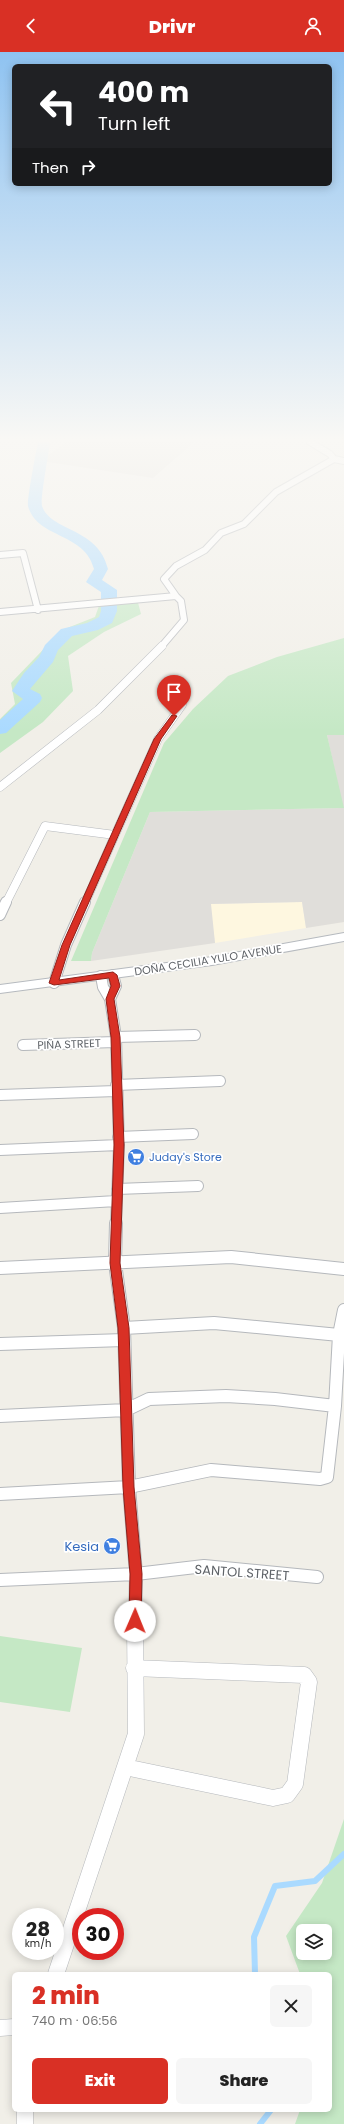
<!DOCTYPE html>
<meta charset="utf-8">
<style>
:root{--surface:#fff;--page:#f6f6f6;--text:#222;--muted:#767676;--accent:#d93025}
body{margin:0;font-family:Poppins,sans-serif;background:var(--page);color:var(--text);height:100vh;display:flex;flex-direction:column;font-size:15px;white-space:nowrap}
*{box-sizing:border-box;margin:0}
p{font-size:13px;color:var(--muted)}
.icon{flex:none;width:22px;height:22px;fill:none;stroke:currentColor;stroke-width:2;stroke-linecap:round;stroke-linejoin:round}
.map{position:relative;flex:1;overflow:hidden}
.sheet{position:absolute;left:12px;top:1920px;width:320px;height:140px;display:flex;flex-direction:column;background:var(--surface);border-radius:6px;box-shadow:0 2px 10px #0003}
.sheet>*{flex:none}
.hud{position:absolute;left:12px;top:12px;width:320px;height:122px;border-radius:6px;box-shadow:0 2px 10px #0003;background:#202124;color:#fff;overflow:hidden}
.controls{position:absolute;left:296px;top:1872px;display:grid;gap:8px}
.controls a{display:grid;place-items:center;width:36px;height:36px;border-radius:6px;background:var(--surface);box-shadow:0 2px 10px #0003;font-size:20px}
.speed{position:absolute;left:12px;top:1856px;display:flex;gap:8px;font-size:20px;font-weight:700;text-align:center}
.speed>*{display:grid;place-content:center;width:52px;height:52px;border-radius:50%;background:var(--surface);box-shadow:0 2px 10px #0003;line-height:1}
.speed small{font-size:10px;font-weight:400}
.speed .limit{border:6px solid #d22;background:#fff;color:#111}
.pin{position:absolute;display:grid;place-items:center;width:34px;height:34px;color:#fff;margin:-41px -17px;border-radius:50% 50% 50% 0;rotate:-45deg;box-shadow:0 0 4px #0007}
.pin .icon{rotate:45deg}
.me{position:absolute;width:44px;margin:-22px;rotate:1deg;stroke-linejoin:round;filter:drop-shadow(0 0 3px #0008)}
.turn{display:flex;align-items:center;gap:14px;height:84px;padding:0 20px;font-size:18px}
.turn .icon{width:52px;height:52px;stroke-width:2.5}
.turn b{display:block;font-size:28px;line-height:34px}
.then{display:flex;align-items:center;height:38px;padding:0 20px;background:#0003;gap:8px;font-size:15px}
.round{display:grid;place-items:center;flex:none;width:42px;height:42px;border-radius:6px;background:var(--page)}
.head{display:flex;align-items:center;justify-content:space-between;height:68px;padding:0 20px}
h1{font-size:24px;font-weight:800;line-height:30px;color:var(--accent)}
.cta{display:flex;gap:8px;margin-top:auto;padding:8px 20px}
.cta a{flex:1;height:46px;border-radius:6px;background:var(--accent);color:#fff;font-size:16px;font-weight:800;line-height:46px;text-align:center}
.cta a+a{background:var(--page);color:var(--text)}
header{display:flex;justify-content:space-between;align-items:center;height:52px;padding:0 20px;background:var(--accent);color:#fff;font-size:18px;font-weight:800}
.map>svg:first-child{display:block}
.commercial{fill:#fef7e0}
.industrial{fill:#e0deda}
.education{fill:#e1ded6}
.green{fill:#c5e8c5;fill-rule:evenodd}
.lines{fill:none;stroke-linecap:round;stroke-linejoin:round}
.stream{stroke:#aadaff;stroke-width:6}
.river{fill:#aadaff;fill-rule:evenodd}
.minor-far4-casing{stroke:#b5b8bc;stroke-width:8}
.minor-far3-casing{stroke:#b5b8bc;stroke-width:9}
.minor-far2-casing{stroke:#b5b8bc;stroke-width:12}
.minor-far1-casing{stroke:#b5b8bc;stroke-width:14}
.minor-casing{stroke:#b5b8bc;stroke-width:17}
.secondary-casing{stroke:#b6babf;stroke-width:2}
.minor-far4{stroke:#fff;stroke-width:6}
.minor-far3{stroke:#fff;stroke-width:8}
.minor-far2{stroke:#fff;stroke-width:10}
.minor-far1{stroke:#fff;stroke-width:12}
.minor{stroke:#fff;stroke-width:16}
.secondary{fill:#fff;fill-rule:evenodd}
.route{fill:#d93025;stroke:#8d1f18}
.labels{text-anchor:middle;stroke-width:3.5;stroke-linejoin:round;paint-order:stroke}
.street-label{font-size:11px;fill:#5f6368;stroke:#fff}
.shop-label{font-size:11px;fill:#366cbe;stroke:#fff;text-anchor:start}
.near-shop-label{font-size:13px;fill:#366cbe;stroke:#fff;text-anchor:end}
.near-street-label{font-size:13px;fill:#5f6368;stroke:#fff}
</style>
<header><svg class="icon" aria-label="back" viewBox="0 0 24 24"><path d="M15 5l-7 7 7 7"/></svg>Drivr<svg class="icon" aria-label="person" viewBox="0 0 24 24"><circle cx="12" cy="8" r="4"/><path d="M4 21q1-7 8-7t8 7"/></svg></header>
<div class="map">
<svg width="344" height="2072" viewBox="0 0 344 2072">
<rect width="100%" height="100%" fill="#f1efe8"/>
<path class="commercial" d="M 302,850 L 306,876 L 215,891 L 210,852 Z"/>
<path class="industrial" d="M 327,683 L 344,683 L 344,870 L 306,876 L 302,850 L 211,852 L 215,891 L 91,909 L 92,901 L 150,760 L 343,756 Z"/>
<path class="education" d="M 66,390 L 194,390 L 153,426 L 41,409 Z"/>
<path class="green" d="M 137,547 L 141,562 L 104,580 L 68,604 L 73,639 L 43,670 L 0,701 L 0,667 L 15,652 L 11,631 L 62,578 L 95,565 L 100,551 Z
M 344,586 L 344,683 L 327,683 L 344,756 L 150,760 L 92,901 L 91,909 L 71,909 L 164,691 L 193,657 L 228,624 L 277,605 Z
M 0,1584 L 82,1596 L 70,1660 L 0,1650 Z
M 344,1767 L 344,2072 L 295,2072 L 300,2058 L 330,2058 L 330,1922 L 300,1922 L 286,1884 L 322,1831 ZM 303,1879 L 325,1879 L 325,1901 L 303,1901 Z"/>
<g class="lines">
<path class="stream" d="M 255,1922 L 254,1885 L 275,1834 L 315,1829 L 344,1802
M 260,2072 L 271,2058"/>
<path class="river" d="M 38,390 L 50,390 C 49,401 40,446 42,454 C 51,480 98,475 108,517 L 102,528 L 117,538 L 117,559 L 112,571 L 98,578 L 72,584 L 58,598 L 53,610 L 30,637 L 40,642 L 42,646 L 40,650 L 6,681 L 0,682 L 0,668 L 23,647 L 12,639 L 24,621 L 39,605 L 45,593 L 61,577 L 87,571 L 99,565 L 101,559 L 101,540 L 86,530 L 94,517 C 85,480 37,487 28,454 C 27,447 36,400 38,390 Z"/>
<g class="minor-far4-casing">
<path id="minor-far4" d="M 310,390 L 330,402 L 334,407 L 344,409
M 0,503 L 23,501 L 38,558
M 176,544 L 164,527 L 176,514 L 205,498 L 221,481 L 244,472 L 276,440 L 334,407
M 0,560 L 176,544 L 181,549 L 184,568 L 161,595"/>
</g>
<g class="minor-far3-casing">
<path id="minor-far3" d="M 0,735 L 98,658 L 162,594
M 115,783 L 158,687 L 182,653
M 6,851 L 45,774 L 115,783 L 85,851"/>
</g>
<g class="minor-far2-casing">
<path id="minor-far2" d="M 0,863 L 6,850
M 101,924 L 103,935 L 110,947 L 116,985 L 119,1093 L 116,1172
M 54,931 L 66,893 L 85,850
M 110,947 L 116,934 L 113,923
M 116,985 L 195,983
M 23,993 L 115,990
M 116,1033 L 220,1029
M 0,1043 L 116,1039
M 118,1085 L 193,1082
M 0,1098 L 119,1093
M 117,1137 L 198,1134
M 0,1156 L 116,1149"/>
</g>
<g class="minor-far1-casing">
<path id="minor-far1" d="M 116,1171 L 115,1211 L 124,1276 L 129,1435 L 136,1522 L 135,1572
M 0,1216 L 231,1205 L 344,1217
M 124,1276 L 214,1271 L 339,1283 L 344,1258
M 0,1292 L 124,1288
M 0,1364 L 126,1358 L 149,1347 L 226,1344 L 275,1347 L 335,1354
M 0,1442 L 129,1435 L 211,1418 L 320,1427 L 327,1425 L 335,1354 L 339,1283
M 0,1528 L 136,1522 L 204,1514 L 317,1525"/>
</g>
<g class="minor-casing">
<path id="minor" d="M 125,1715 L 273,1746 L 287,1743 L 295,1732 L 309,1630 L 304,1623 L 134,1616
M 56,1922 L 136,1682 L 135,1571
M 0,1976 L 14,1975
M 25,2058 L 25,2072"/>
</g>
<g class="secondary-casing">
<path id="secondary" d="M 344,881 L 344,889 L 212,913 L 0,941 L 0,933 L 212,905 Z"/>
</g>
<use href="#minor-far4" class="minor-far4"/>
<use href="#minor-far3" class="minor-far3"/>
<use href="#minor-far2" class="minor-far2"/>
<use href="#minor-far1" class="minor-far1"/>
<use href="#minor" class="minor"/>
<use href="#secondary" class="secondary"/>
</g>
<linearGradient id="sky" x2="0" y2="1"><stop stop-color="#8fc3f1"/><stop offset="0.57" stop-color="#f9f8f5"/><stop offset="1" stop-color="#f9f8f5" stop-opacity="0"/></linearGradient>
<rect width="344" height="680" fill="url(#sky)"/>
<path class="route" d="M 172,663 L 177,664 L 161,687 L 70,893 L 59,928 L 113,920 L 117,923 L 120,934 L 114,947 L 120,985 L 124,1093 L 120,1211 L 129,1276 L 134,1435 L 142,1522 L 141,1569 L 139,1573 L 135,1575 L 131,1573 L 129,1569 L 130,1522 L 123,1435 L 118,1276 L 110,1211 L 114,1093 L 111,985 L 106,947 L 111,934 L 109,926 L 54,933 L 49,931 L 62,893 L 154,687 Z"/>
<defs>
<g id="supermarket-disc" transform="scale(0.9)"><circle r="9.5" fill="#3f7fe0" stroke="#fff"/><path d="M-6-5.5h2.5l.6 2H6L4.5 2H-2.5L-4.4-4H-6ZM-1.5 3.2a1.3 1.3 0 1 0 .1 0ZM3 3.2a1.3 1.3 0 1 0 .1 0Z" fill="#fff"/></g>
</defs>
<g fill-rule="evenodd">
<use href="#supermarket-disc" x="136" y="1105"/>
<use href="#supermarket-disc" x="112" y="1494"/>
</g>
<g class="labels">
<g class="street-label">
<text transform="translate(208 908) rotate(-9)" y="4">DOÑA CECILIA YULO AVENUE</text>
<text transform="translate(69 992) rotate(-2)" y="4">PIÑA STREET</text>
</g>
<g class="shop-label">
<text x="149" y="1109">Juday's Store</text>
</g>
<g class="near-shop-label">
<text x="99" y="1499">Kesia</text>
</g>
<g class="near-street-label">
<text transform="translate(242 1520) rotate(4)" y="5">SANTOL STREET</text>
</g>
</g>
</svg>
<div class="controls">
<a><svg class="icon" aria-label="layers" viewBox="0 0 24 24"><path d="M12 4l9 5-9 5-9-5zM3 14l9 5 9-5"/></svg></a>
</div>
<div class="speed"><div>28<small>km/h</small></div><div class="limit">30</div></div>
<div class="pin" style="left:174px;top:664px;background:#d93025"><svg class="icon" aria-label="arrive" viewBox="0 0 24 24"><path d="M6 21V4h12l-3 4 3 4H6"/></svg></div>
<svg class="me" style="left:135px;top:1569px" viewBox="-20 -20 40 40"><circle r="19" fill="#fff"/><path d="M0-13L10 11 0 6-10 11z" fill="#d93025"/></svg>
<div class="hud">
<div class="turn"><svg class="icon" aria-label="left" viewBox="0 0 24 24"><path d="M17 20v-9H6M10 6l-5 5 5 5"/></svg><div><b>400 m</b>Turn left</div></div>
<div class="then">Then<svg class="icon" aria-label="right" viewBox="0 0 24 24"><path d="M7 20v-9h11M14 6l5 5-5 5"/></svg></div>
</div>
<section class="sheet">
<div class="head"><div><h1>2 min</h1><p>740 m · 06:56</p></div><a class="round"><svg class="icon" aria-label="close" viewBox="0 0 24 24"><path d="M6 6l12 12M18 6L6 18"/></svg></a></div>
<div class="cta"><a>Exit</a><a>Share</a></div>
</section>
</div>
